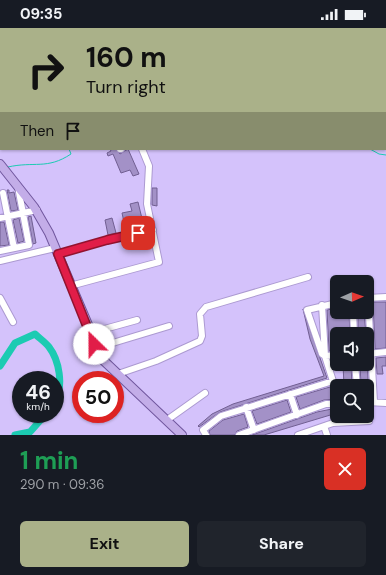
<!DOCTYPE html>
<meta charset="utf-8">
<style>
:root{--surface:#171b24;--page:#20242c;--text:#f1f3f6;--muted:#9ea1a6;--accent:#aab189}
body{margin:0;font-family:"DM Sans",sans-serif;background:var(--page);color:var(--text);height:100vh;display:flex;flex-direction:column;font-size:15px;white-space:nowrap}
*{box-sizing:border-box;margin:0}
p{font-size:13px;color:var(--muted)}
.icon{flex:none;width:22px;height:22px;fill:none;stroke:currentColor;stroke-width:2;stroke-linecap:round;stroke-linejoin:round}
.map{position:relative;height:407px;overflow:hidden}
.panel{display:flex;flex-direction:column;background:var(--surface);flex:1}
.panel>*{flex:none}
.top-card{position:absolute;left:0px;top:0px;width:386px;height:122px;box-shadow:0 1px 3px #0004;background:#aab189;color:#111;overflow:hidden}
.needle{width:26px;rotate:88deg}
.fabs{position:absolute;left:330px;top:247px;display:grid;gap:8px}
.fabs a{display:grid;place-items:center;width:44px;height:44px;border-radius:6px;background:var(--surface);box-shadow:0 1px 3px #0004;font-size:20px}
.speed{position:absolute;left:12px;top:343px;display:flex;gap:8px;font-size:20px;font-weight:700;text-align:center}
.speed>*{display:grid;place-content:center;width:52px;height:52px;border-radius:50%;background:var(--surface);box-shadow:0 1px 3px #0004;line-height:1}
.speed small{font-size:10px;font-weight:400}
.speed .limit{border:6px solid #d22;background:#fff;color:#111}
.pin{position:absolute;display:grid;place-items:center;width:34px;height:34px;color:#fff;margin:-17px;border-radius:8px;box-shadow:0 2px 6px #0006}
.me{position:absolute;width:44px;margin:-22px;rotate:337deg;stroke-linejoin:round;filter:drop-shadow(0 0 3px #0008)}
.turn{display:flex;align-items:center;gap:14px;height:84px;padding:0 20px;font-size:18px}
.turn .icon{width:52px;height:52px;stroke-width:2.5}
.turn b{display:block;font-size:28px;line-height:34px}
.then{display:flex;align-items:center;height:38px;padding:0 20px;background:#0003;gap:8px;font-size:15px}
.round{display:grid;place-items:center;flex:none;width:42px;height:42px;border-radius:6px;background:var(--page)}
.overview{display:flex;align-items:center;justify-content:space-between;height:68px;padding:0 20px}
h1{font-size:24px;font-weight:700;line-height:30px;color:#1e9e55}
.action{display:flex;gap:8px;margin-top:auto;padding:8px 20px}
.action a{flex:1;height:46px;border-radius:6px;background:var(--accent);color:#111;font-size:16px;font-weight:700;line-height:46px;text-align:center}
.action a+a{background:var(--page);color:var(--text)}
.status{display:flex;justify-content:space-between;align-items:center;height:28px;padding:0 20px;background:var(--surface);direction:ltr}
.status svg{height:11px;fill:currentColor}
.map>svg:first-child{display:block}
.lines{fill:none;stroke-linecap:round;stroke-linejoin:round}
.stream{stroke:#1ccbb2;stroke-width:1}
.river{stroke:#1ccbb2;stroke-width:7}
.building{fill:#a391c7;stroke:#715f92}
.minor-casing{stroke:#ac9ad1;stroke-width:8}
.major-casing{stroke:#70569d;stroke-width:10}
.path{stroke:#72668c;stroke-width:1;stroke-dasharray:2 3;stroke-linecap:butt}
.minor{stroke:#fff;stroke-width:6}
.major{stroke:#c3ade8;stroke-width:8}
.route-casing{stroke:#92132f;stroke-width:10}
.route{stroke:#e11d48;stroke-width:7}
</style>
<div class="status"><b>09:35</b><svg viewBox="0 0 49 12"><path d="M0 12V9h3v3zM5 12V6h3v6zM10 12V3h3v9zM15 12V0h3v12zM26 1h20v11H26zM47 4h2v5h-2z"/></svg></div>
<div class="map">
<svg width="386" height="407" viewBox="0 0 386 407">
<rect width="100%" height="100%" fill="#d4c2fb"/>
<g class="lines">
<path class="stream" d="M 370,121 L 379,126 L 386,127
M 8,139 C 34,133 47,142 71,126 L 69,121"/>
<path class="river" d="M 0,338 L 15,315 L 35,306 C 39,310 45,314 49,319 C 59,332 64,358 55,372
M 15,407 L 30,404 L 46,386"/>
</g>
<path class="building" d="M 110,121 L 116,121 L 120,126 L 128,121 L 139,146 L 133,148 L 130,142 L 121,145 L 113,126 L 108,128 L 107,125 L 111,123 Z
M 152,160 L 157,160 L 157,178 L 152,177 Z
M 7,162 L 9,162 L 9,165 L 14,164 L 18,182 L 11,183 Z
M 138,174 L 144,199 L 126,203 L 122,185 L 132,183 L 130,176 Z
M 31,188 L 36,215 L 33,216 L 28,189 Z
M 19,190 L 24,213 L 18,215 L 13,192 Z
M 112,190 L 116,205 L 108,207 L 105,192 Z
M 0,194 L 4,194 L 9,217 L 0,218 Z
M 373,274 L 386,274 L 386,320 L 375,321 Z
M 337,280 L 337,284 L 349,284 L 350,306 L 337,306 L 337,323 L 329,323 L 327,282 Z
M 303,281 L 327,350 L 220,384 L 199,399 L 198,398 L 212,386 L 233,376 L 324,348 L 310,311 Z
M 358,284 L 364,284 L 366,306 L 358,306 Z
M 386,329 L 386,338 L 382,338 L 383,346 L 377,346 L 376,330 Z
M 367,331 L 369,370 L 367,370 L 367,358 L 361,358 L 360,336 L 367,336 Z
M 343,336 L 351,336 L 352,358 L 344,358 Z
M 330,359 L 333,368 L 337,371 L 324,372 L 300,381 L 296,369 Z
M 287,372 L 291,384 L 257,396 L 252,383 Z
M 337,380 L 337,385 L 264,407 L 252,407 L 317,384 Z
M 244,386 L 248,399 L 237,403 L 235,407 L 210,407 L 209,403 L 223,392 Z"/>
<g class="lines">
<g class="minor-casing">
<path id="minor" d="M 326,0 L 327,1
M 346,0 L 347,1
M 375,1 L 376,0
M 385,34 L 386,33
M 385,44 L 386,45
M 385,53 L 386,52
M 385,76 L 386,75
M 385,96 L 386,95
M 120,121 L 121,121
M 3,165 L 14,220
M 0,190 L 37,182
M 0,223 L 29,217 L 18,159
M 58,226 L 107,212 L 153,202
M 0,233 L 55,220
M 70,258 L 159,234 L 147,176 L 149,138 L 142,121
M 0,270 L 13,294
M 367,270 L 386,269
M 368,270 L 374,374
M 337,275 L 307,282 L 322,326 L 325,328 L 337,327
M 322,277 L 325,328 L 337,366
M 353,284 L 354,306
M 90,305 L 137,292
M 96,320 L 169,298
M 367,326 L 386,324
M 355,336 L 357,358
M 118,346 L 156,333 L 200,313 L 202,308 L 200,286 L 206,279 L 308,249
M 290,366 L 297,387
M 367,374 L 386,375
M 246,379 L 254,402
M 167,392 L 205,365
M 324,398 L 327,407
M 206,407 L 203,402 L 221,388 L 333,353
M 239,407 L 326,376 L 337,376
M 298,407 L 333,395 L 369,393"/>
</g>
<g class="major-casing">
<path id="major" d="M 0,136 L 34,179 L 49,205 L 103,332 L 182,407"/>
</g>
<path class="path" d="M 0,70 L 1,70"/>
<use href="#minor" class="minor"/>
<use href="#major" class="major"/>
</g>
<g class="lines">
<g class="route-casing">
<path id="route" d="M 94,316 L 58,226 L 107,212 L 138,205"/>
</g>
<use href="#route" class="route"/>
</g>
</svg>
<div class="fabs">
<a><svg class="needle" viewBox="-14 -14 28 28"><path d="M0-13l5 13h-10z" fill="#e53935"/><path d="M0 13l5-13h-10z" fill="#9ea1a6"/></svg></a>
<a><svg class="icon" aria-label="sound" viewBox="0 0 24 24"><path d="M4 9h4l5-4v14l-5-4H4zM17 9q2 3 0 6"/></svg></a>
<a><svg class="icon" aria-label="search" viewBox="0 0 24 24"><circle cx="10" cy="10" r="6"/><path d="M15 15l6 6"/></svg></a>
</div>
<div class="speed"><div>46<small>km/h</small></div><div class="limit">50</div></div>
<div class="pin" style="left:138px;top:205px;background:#d93025"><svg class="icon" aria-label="arrive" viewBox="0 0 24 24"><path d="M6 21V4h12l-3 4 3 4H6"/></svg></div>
<svg class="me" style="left:94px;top:316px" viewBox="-20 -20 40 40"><circle r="19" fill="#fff"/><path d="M0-13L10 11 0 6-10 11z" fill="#e11d48"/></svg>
<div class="top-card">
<div class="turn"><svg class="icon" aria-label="right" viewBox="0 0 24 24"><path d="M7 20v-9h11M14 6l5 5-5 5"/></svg><div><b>160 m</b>Turn right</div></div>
<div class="then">Then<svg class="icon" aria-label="arrive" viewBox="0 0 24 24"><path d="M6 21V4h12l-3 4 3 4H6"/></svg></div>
</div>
</div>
<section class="panel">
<div class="overview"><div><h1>1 min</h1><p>290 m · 09:36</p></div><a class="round" style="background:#d93025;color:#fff"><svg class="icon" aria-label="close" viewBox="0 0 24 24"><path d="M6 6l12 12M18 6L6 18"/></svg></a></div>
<div class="action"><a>Exit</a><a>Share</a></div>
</section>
